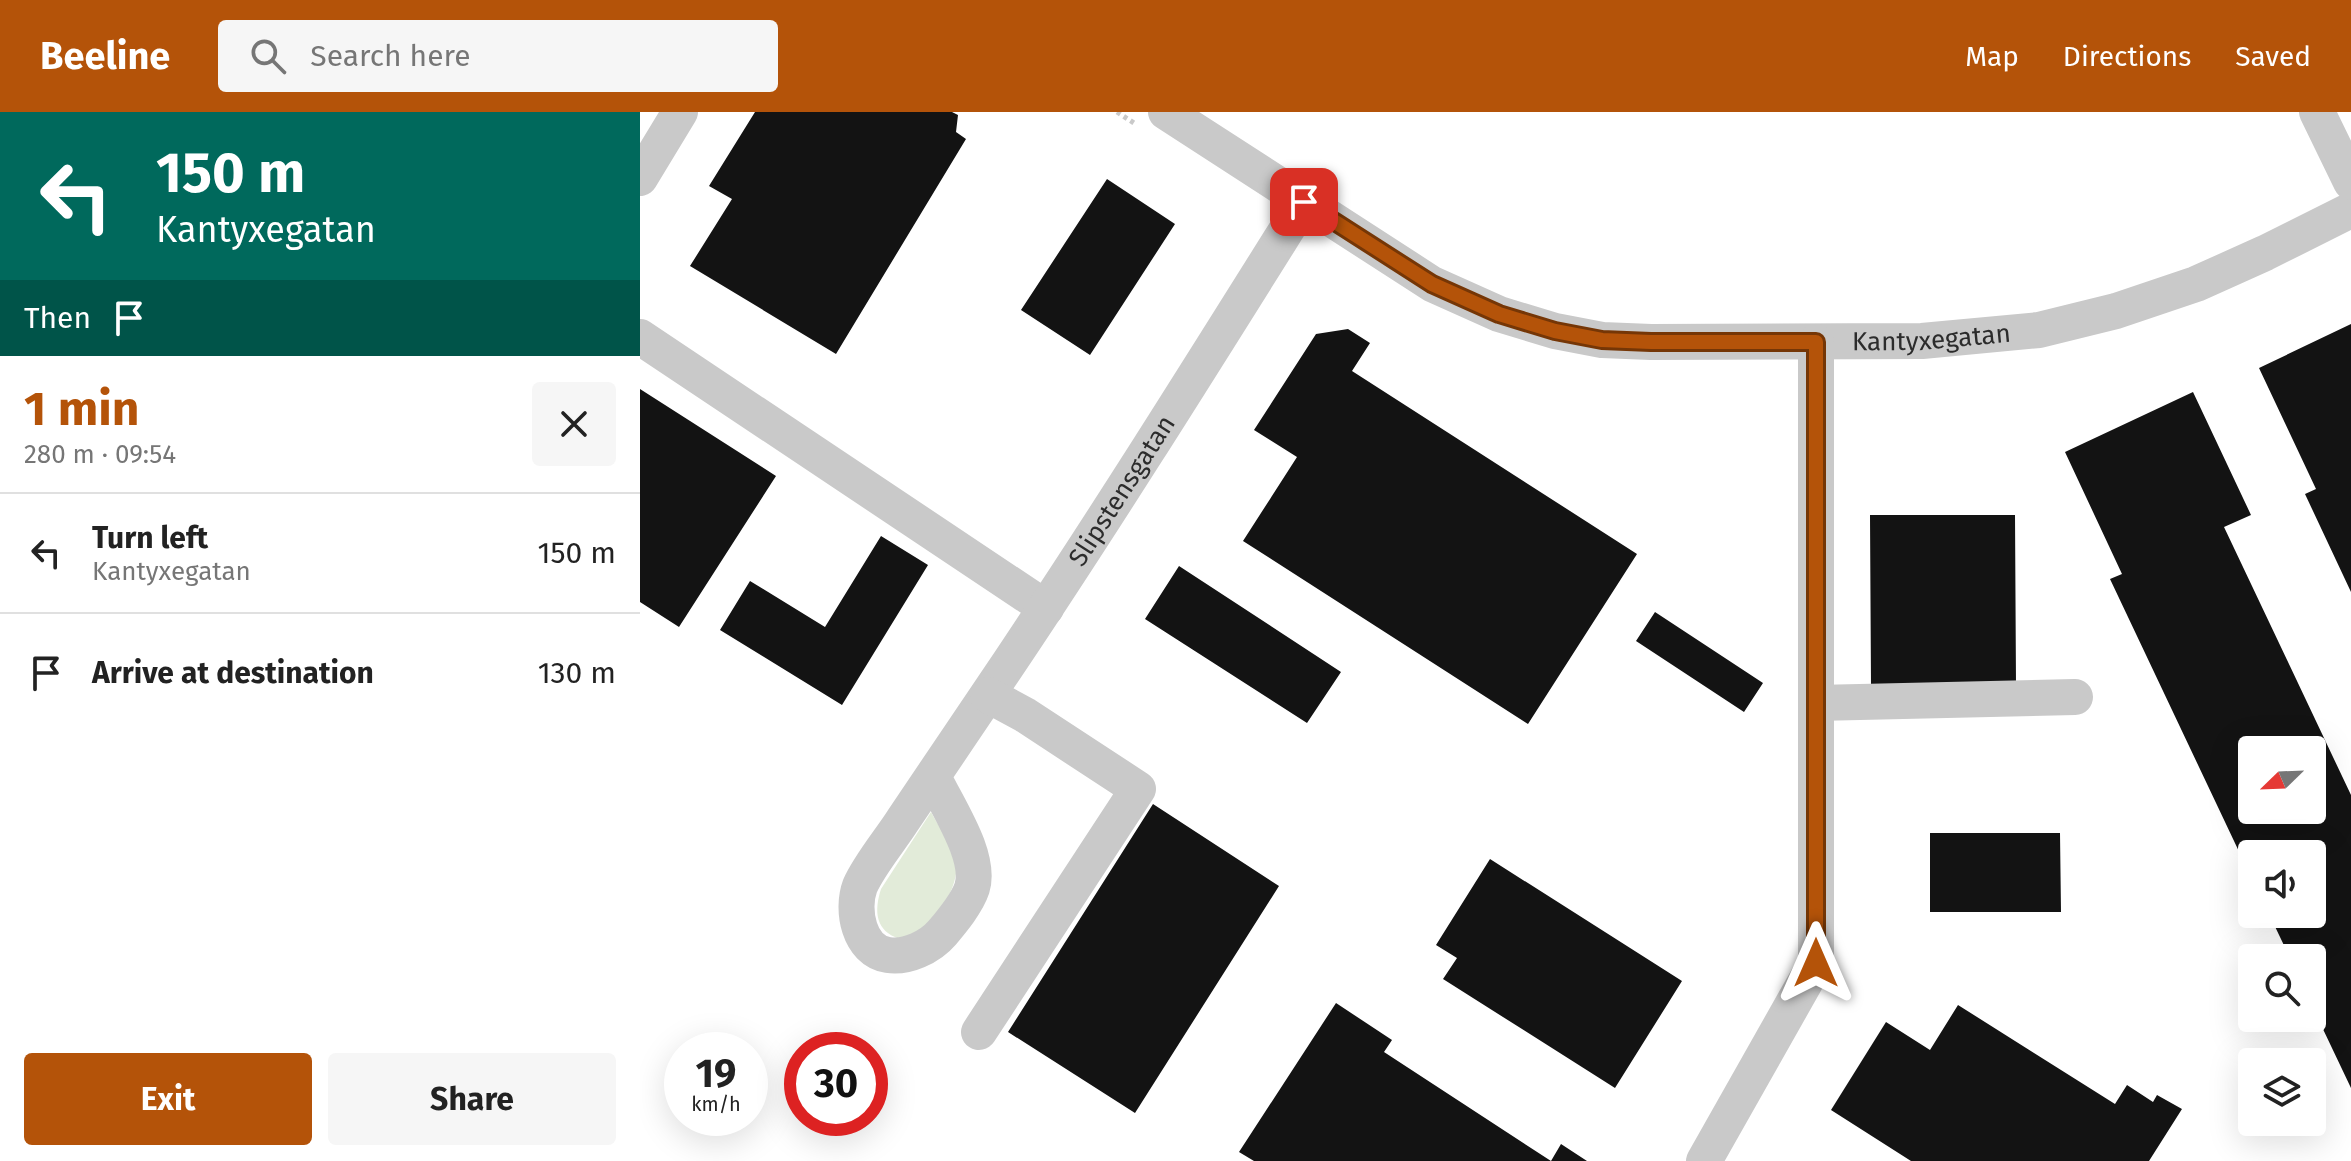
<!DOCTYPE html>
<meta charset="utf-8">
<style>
:root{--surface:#fff;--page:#f6f6f6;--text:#222;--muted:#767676;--line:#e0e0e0;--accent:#b45309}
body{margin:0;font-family:"Fira Sans",sans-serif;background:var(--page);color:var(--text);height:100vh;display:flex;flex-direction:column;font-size:30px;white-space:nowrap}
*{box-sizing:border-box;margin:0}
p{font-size:26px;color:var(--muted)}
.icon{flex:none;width:44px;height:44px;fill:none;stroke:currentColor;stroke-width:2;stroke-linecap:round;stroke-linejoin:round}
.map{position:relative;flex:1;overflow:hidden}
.side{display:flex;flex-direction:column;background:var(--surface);width:640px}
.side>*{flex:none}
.top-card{background:#00695c;color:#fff;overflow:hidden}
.needle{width:52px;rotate:247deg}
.fabs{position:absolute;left:1598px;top:624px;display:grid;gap:16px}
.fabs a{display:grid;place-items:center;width:88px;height:88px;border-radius:8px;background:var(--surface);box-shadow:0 8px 32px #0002;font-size:40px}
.speed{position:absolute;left:24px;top:920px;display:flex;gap:16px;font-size:40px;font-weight:700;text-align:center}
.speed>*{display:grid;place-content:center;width:104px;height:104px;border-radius:50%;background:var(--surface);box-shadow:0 8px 32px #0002;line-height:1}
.speed small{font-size:20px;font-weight:400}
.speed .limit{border:12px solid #d22;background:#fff;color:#111}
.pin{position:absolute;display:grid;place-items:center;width:68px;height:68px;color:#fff;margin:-34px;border-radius:16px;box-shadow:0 4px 12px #0006}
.me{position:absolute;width:88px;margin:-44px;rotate:0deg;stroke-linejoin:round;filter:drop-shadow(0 0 6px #0008)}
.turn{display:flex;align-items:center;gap:28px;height:168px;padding:0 24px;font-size:36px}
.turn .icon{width:104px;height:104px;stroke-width:2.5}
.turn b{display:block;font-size:56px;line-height:68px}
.then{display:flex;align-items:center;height:76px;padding:0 24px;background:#0003;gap:16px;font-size:30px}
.round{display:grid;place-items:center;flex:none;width:84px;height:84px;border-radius:8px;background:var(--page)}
.head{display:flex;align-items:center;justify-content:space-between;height:136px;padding:0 24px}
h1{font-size:48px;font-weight:700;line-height:60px;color:var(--accent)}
.action{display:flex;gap:16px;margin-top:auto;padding:16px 24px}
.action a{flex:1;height:92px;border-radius:8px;background:var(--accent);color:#fff;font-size:32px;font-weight:700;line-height:92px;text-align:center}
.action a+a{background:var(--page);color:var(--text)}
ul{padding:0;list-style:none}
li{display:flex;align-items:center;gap:24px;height:120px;padding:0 24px;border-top:2px solid var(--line)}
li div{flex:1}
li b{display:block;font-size:30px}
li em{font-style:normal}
header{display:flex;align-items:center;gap:48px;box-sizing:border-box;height:112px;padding:0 40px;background:var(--accent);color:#fff}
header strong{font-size:38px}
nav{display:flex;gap:44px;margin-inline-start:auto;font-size:28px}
.search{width:560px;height:72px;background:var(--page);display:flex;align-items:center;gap:20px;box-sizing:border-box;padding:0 28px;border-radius:8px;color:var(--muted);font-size:30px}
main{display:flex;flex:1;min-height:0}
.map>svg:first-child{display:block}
.green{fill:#e2ebd9}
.building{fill:#131313;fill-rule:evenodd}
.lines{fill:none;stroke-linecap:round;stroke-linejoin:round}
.path{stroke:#c9c9c9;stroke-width:5;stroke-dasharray:4 4;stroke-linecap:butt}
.minor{stroke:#c9c9c9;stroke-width:36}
.route-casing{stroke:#753606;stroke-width:20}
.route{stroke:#b45309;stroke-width:14}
.labels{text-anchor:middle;stroke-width:8;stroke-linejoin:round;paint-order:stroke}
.street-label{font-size:26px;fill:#2c2c2c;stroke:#fff}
</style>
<header>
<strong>Beeline</strong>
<div class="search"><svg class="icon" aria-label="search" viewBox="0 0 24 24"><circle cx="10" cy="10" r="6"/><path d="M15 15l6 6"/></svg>Search here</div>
<nav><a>Map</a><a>Directions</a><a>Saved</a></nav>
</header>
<main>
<section class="side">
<div class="top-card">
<div class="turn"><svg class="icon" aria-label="left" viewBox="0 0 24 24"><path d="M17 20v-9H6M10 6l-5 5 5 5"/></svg><div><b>150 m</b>Kantyxegatan</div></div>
<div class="then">Then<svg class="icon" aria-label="arrive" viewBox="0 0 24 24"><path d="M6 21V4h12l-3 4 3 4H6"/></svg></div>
</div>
<div class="head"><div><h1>1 min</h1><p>280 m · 09:54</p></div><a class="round"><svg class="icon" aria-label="close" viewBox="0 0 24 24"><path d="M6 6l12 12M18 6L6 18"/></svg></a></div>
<ul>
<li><svg class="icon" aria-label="left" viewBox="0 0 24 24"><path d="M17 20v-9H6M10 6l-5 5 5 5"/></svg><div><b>Turn left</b><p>Kantyxegatan</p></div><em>150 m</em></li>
<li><svg class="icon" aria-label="arrive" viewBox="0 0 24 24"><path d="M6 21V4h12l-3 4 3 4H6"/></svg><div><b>Arrive at destination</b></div><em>130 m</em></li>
</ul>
<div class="action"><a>Exit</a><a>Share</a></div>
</section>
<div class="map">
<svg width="1711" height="1049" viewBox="0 0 1711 1049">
<rect width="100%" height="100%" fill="#fff"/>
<path class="green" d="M 291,700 C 298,714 310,729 315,744 C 323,769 299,807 278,820 C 272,823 266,824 260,827 C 235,819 234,799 241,777 Z"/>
<path class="building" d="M 115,0 L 312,0 L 318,3 L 316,20 L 326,27 L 196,242 L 50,154 L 92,87 L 69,74 Z
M 467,67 L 535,112 L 450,243 L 381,198 Z
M 1711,212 L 1711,480 L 1665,382 L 1676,377 L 1619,256 Z
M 708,217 L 730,231 L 712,259 L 997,442 L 888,612 L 603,429 L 657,345 L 614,318 L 676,222 Z
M 0,277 L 136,364 L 39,515 L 0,490 Z
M 1553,280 L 1611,403 L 1584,415 L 1711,683 L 1711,976 L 1672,894 L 1672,846 L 1650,846 L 1629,802 L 1672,802 L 1672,742 L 1612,742 L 1612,767 L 1470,467 L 1482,462 L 1425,340 ZM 1612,638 L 1672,638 L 1672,698 L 1612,698 Z
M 1230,403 L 1375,403 L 1376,574 L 1231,574 Z
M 241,424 L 288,453 L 202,593 L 80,518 L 110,469 L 185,515 Z
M 539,454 L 701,560 L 667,611 L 505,507 Z
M 1015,500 L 1123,571 L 1104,600 L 996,529 Z
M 513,692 L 639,774 L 495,1001 L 368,920 Z
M 1290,721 L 1420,721 L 1421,800 L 1290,800 Z
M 850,747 L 1042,869 L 975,976 L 803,867 L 817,846 L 796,833 Z
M 696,891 L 752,928 L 744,940 L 911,1049 L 921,1032 L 947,1049 L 614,1049 L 599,1040 Z
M 1318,893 L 1475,992 L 1487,973 L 1513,990 L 1517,983 L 1542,997 L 1509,1049 L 1271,1049 L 1191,998 L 1246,910 L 1290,938 Z"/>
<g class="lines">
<path class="path" d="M 477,0 L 497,13"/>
<g class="minor">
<path id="s1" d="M 526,0 L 792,172 L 859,202 L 915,219 L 962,228 L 1011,230 L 1282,229 L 1399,218 L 1476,199 L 1556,172 L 1625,141 L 1711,98"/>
<path d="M 1677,0 L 1711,70"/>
<path d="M 0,66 L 40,0"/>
<path d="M 0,225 L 406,496"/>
<path d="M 1176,591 L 1435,585"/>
<path id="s2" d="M 293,664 C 306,693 342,744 332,776 C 327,791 313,808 302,821 C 290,835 267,846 248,843 C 219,839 211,798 220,774 C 229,753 251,727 263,708 C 299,655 335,601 371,548 C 472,397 568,243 664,90"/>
<path d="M 339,920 L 498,677 L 385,603 L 348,583"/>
<path d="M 1064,1049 L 1176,851 L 1176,230"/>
</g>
</g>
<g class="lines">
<g class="route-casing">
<path id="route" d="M 664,90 L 792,172 L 859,202 L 915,219 L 962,228 L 1011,230 L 1176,230 L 1176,851"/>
</g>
<use href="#route" class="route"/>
</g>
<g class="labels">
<g class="street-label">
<text dy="9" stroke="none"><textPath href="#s1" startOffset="826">Kantyxegatan</textPath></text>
<text dy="9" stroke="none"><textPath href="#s2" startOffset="794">Slipstensgatan</textPath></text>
</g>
</g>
</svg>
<div class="fabs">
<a><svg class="needle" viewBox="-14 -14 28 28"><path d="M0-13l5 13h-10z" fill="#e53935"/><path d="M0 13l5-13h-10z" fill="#767676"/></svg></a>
<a><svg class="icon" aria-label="sound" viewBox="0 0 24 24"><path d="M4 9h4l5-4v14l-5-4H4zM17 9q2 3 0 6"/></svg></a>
<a><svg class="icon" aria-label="search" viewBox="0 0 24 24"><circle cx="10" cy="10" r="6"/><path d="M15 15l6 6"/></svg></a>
<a><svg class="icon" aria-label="layers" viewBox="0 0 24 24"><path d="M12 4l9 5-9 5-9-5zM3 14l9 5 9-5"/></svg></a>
</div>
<div class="speed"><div>19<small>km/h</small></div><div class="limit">30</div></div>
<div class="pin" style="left:664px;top:90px;background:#d93025"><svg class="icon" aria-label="arrive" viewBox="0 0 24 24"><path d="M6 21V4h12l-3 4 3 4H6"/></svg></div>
<svg class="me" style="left:1176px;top:851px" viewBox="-20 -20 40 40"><path d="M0-17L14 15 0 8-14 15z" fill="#b45309" stroke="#fff" stroke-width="4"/></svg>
</div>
</main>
